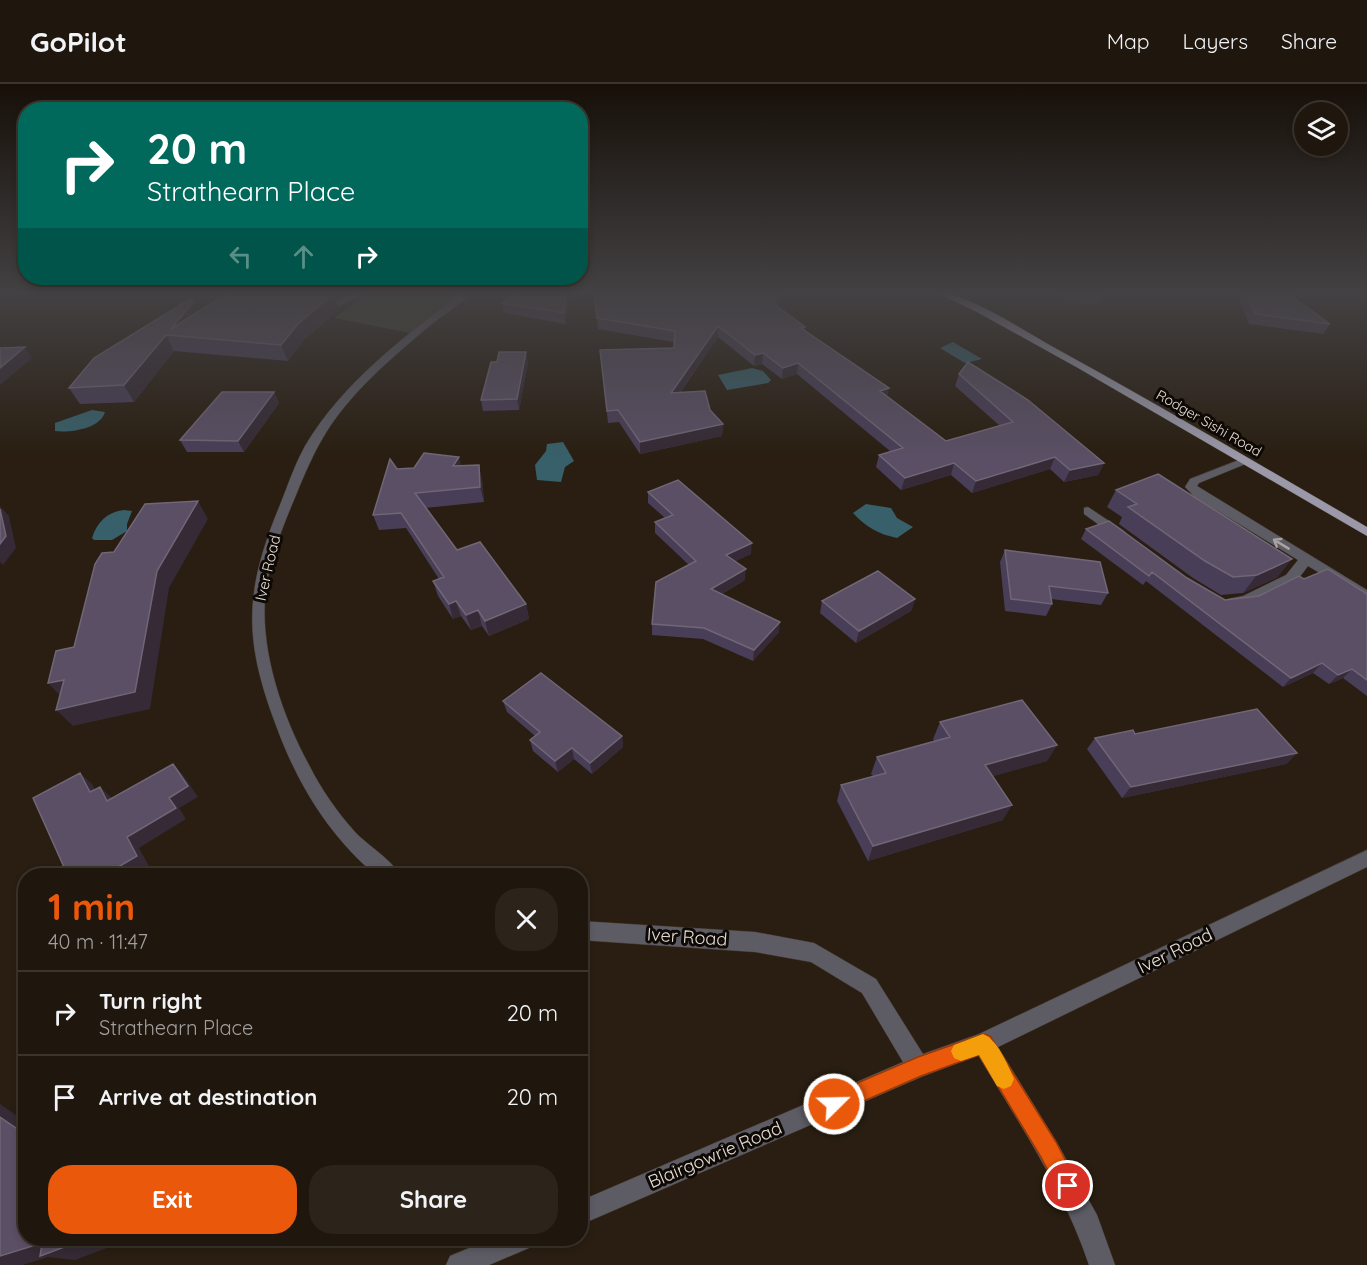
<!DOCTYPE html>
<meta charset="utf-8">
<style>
:root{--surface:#1f160d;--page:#2c231b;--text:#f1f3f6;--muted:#a19f9d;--line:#3c352e;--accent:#ea580c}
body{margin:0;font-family:Quicksand,sans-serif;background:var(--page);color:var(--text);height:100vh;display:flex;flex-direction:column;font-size:22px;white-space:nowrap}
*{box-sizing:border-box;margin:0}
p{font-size:20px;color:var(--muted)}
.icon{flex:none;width:33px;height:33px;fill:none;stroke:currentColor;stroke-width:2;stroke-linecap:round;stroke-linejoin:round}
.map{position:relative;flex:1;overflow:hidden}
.panel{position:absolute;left:18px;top:784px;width:570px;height:378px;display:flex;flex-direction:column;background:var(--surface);border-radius:24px;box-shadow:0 3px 9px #0003,0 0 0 2px var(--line)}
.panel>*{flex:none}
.guide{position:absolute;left:18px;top:18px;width:570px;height:183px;border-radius:24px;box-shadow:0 3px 9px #0003,0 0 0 2px var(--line);background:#00695c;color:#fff;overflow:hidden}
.buttons{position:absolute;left:1294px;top:18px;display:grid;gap:12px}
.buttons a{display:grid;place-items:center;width:54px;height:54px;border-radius:50%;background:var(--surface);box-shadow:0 3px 9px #0003,0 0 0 2px var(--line);font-size:30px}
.pin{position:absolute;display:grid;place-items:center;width:51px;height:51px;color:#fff;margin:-26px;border:3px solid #fff;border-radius:50%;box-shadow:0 2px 6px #0007}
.me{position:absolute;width:66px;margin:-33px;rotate:67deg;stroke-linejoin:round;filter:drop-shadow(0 0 4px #0008)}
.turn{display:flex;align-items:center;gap:21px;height:126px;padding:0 30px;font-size:27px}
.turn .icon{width:78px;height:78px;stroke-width:2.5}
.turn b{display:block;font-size:42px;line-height:51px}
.lanes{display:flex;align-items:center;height:57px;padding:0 30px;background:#0003;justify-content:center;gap:30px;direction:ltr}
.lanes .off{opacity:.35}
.round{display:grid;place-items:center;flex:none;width:63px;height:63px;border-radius:24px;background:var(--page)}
.summary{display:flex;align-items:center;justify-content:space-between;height:102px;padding:0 30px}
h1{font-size:36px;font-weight:700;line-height:45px;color:var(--accent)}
.button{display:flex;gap:12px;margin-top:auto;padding:12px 30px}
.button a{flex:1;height:69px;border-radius:24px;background:var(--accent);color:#fff;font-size:24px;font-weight:700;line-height:69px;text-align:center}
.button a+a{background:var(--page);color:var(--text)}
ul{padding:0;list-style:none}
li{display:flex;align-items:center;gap:18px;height:84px;padding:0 30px;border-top:2px solid var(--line)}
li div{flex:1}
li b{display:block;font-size:22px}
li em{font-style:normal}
header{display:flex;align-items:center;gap:36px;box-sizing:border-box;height:84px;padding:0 30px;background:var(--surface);border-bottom:2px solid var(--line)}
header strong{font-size:28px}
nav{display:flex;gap:33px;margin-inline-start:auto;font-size:21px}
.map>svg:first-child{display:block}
.green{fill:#3e4428}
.water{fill:#38606a}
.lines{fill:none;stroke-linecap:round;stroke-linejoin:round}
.minor-casing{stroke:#44392d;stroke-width:1}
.major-casing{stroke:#44392d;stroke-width:1}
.minor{fill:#5d5c64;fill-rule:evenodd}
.major{fill:#9b99a9;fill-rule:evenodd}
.wall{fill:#493e57}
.shaded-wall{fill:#352a35}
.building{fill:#5a4f64;stroke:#706676;stroke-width:1.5}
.oneway{stroke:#a9a4a3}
.route{fill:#ea580c;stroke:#983908;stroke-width:1.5}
.slow{fill:#f59e0b}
.labels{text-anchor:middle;stroke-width:6;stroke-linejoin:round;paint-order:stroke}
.far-street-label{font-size:14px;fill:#e7dfd7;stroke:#0e0905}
.street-label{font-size:15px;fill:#e7dfd7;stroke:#0e0905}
.near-street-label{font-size:18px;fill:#e7dfd7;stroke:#0e0905}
</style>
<header>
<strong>GoPilot</strong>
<nav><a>Map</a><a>Layers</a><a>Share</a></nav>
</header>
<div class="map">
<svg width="1367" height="1181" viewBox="0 0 1367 1181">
<rect width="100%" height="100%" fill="#291e11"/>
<path class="green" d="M 370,208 L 469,208 L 415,250 L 334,234 Z"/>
<path class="water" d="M 953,258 L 982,275 L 965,279 L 940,264 Z
M 752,284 L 763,287 L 771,296 L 768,299 L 727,306 L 718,291 Z
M 92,326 L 105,328 C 100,345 70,349 55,347 L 55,339 Z
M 563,358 L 574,377 L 565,383 L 561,398 L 537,396 L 535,381 L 546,367 L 547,360 Z
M 866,420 L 891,424 L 897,434 L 913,443 L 897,454 C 878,450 866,443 853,429 Z
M 124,426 L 132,427 L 127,440 L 127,447 L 112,456 L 94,456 L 92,454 C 97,438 107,428 124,426 Z"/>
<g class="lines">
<g class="minor-casing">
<path id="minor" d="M 355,208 L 366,208 L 337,223 L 330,221 Z
M 463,208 L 472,208 C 461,220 446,229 433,239 C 409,259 384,280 362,303 C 327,340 315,365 296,411 C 282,444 268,479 265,515 C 261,570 283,633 309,681 C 321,705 337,728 355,748 C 367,761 394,777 400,792 L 377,792 C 330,753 298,701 277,644 C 243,555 244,508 280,421 C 288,401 295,380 305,362 C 343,298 405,252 463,208 Z
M 1244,374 L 1250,377 L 1248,379 L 1199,399 L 1197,402 L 1367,506 L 1367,517 L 1308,482 C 1304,487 1300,493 1296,497 C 1284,507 1243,526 1228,521 L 1226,518 L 1228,515 L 1243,512 L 1286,491 L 1298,476 L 1195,413 L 1185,403 L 1190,395 Z
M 1088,423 L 1124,447 L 1126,450 L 1124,453 L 1116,453 L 1084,430 L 1084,424 Z
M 1367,766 L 1367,783 L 998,963 L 1056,1057 L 1097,1131 L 1115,1181 L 1089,1181 C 1064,1106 1019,1039 978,971 L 921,993 L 580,1141 L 580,1117 L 903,978 L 862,909 L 811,878 L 755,868 L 580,856 L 580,837 L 755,848 L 814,859 L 876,895 L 923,970 L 979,950 Z
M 491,1155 L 532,1155 L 529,1164 L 489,1181 L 446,1181 L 450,1172 Z"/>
</g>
<g class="major-casing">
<path id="major" d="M 935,208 C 965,208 1018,243 1046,259 C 1154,318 1260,381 1367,443 L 1367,452 L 1078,284 L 977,228 Z"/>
</g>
<use href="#minor" class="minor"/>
<use href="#major" class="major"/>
</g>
<path class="wall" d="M 516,208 L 570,208 L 565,240 L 504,229 L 502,219 Z
M 594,208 L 777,223 L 805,243 L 805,247 L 889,304 L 887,312 L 946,357 L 1000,342 L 955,302 L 959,290 L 1104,379 L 1098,391 L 1064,398 L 1050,385 L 972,409 L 951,391 L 901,406 L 876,383 L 879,371 L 890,367 L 797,290 L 782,295 L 762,280 L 754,282 L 718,253 L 680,309 L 710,326 L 723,340 L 722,352 L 640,370 L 619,338 L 608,339 L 600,266 L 674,264 L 674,258 L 598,245 Z
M 1037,208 L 1101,208 L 1103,210 L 1099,220 L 1066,219 L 1061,211 L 1038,210 Z
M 1237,208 L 1286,208 L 1330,240 L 1323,250 L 1249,240 Z
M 336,216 L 339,225 L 304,256 L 288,277 L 174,267 L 134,318 L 80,320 L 69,304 L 197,228 Z
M 528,279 L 519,326 L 483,327 L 481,316 Z
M 274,308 L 279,319 L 244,368 L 187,368 L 180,356 Z
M 461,381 L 482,396 L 484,418 L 425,424 L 457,466 L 526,520 L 529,535 L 489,552 L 482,542 L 471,546 L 461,532 L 453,535 L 438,512 L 433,497 L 439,495 L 406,444 L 379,446 L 373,431 L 397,385 Z
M 1116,406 L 1278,493 L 1243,509 L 1221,511 L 1193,494 L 1119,440 L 1122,433 L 1107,423 Z
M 648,408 L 751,470 L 735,477 L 745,496 L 722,510 L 779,548 L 753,577 L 703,555 L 652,551 L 652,540 L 689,481 L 655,449 L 655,438 L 665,434 L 648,419 Z
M 1086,445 L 1187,494 L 1225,516 L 1259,512 L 1304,495 L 1367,510 L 1367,612 L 1343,594 L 1329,600 L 1313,589 L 1283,603 L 1146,497 L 1143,501 L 1081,455 Z
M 1005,466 L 1108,509 L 1101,521 L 1051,515 L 1052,520 L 1046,532 L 1005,527 L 1000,478 Z
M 915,515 L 911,527 L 856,559 L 820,529 L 822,517 Z
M 503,617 L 622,652 L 623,663 L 592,690 L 574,675 L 558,688 L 533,667 L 530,656 L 535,652 L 507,628 Z
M 940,638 L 1057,661 L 1047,677 L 993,692 L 1003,736 L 868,777 L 837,717 L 841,701 L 873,692 L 871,690 L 877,673 L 935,658 L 933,655 Z
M 1135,650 L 1297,669 L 1286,680 L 1122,714 L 1087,665 L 1095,654 Z"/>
<path class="shaded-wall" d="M 324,208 L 350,208 L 336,216 L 339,225 L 304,256 L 288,277 L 281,261 Z
M 567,208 L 570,208 L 565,240 L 564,229 Z
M 781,208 L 788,208 L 772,230 L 773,219 Z
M 193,218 L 200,234 L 171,245 Z
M 718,242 L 718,253 L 671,321 L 671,309 Z
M 166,251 L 174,267 L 134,318 L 124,301 Z
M 25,263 L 32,274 L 0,301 L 0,284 Z
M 526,268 L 528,279 L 519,326 L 517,315 Z
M 763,269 L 762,280 L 754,282 L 755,271 Z
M 798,279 L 797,290 L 782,295 L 783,284 Z
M 889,304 L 887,316 L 880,307 Z
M 274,308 L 279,319 L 244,368 L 238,357 Z
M 723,340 L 722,352 L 640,370 L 640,358 Z
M 459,373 L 463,388 L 453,382 Z
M 1055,373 L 1050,385 L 972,409 L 976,397 Z
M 954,379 L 951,391 L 901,406 L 905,394 Z
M 1104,379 L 1098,391 L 1064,398 L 1070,386 Z
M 479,381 L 482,396 L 484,418 L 480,403 Z
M 198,417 L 208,435 L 169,504 L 150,625 L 73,642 L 56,626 L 157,487 Z
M 0,422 L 9,432 L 16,464 L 3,481 L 0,478 Z
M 752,459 L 751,470 L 726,482 L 726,471 Z
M 1292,475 L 1278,493 L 1243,509 L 1257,491 Z
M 746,485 L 745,496 L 711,516 L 711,505 Z
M 915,515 L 911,527 L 856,559 L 859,547 Z
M 456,517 L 461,532 L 453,535 L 449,520 Z
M 526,520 L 529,535 L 489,552 L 485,537 Z
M 478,526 L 482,542 L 471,546 L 466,531 Z
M 780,538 L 779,548 L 753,577 L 754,566 Z
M 1322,579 L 1313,589 L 1283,603 L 1291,594 Z
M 1352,585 L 1343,594 L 1329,600 L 1338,591 Z
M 64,596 L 64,616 L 48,599 Z
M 622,652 L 623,663 L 592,690 L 590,679 Z
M 1057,661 L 1047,677 L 976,697 L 985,681 Z
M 572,664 L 574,675 L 558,688 L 555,677 Z
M 1297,669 L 1286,680 L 1122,714 L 1131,703 Z
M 173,680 L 183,691 L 198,713 L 179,724 L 186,735 L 139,764 L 149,782 L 132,792 L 103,792 L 127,753 L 169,714 Z
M 80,689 L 92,700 L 102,719 L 90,708 Z
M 100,703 L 112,714 L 107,717 Z
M 1012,721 L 1003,736 L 868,777 L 873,762 Z
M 0,1020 L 26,1038 L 26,1051 L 0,1033 Z
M 86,1155 L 131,1155 L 75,1176 L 48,1173 L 23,1181 L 0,1181 L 0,1172 L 42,1159 Z"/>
<path class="building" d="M 229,208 L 324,208 L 334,209 L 298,240 L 281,261 L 166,251 L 124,301 L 69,304 L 94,274 L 190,215 L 193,218 L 171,245 Z
M 516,208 L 567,208 L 564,229 L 502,219 Z
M 594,208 L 781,208 L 773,219 L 805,243 L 801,244 L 889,304 L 880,307 L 946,357 L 1013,338 L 959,290 L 968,278 L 1028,316 L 1104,379 L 1070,386 L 1055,373 L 976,397 L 954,379 L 905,394 L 879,371 L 903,364 L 798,279 L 783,284 L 763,269 L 755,271 L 718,242 L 671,309 L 705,307 L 710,326 L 723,340 L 640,358 L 618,326 L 607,327 L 600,266 L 674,264 L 675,247 L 597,234 Z
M 1068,208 L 1101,208 L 1103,210 L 1069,210 Z
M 1246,208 L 1286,208 L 1330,240 L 1255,230 Z
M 25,263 L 0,284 L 0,264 Z
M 499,268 L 526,268 L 517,315 L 481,316 L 491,278 L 497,278 Z
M 222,308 L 274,308 L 238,357 L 180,356 Z
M 424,369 L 459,373 L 453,382 L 479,381 L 480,403 L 415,409 L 457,466 L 480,458 L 526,520 L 485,537 L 478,526 L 466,531 L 456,517 L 449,520 L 433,497 L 444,493 L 401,429 L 373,431 L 390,375 L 397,385 L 414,384 Z
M 1158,390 L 1292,475 L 1257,491 L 1233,493 L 1205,477 L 1128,423 L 1137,420 L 1116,406 Z
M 678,396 L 752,459 L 726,471 L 746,485 L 711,505 L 780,538 L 754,566 L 704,544 L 652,540 L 656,498 L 696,477 L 655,438 L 673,431 L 648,408 Z
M 198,417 L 157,487 L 135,608 L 56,626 L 64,596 L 48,599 L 56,567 L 74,563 L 95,480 L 102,469 L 114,468 L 145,420 Z
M 0,425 L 6,452 L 0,460 Z
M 1109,437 L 1187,494 L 1225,516 L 1259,512 L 1299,492 L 1304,495 L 1328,485 L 1367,510 L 1367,596 L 1352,585 L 1338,591 L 1322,579 L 1291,594 L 1152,488 L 1149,492 L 1086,445 Z
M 1005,466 L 1100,478 L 1108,509 L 1049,502 L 1052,520 L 1011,515 Z
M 878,487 L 915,515 L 859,547 L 822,517 Z
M 541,589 L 622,652 L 590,679 L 572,664 L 555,677 L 530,656 L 540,648 L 503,617 Z
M 1022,616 L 1057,661 L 985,681 L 1012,721 L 873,762 L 841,701 L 886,689 L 877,673 L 950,653 L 940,638 Z
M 1257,625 L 1297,669 L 1131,703 L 1095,654 L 1133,646 L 1135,650 Z
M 173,680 L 188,702 L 169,714 L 176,724 L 127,753 L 137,772 L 103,792 L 68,792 L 33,714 L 80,689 L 90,708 L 100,703 L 107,717 Z
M 0,1033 L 26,1051 L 26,1155 L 86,1155 L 40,1172 L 42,1159 L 0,1172 Z"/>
<defs><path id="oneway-shaft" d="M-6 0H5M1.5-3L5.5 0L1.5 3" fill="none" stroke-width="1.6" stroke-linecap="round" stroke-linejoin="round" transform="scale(1.5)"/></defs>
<use class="oneway" href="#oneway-shaft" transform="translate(1281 460) rotate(-149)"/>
<linearGradient id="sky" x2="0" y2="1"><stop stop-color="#171009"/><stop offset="0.56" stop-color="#434143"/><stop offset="1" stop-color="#434143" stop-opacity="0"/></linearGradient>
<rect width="1367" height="373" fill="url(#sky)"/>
<path class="route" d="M 983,950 L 990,952 L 1056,1058 L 1079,1102 L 1076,1110 L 1068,1113 L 1060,1110 L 1041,1073 L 979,971 L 921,992 L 834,1030 L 827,1027 L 824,1020 L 827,1012 L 918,973 Z"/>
<path class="slow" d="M 983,950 C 997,955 1008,981 1014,995 L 1011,1002 L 1004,1005 L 997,1002 L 979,971 L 961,977 L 954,974 L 951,967 L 954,961 Z"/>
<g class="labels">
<g class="far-street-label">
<text transform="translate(1209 339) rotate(30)" y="5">Rodger Sishi Road</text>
</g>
<g class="street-label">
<text transform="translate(268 484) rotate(-77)" y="5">Iver Road</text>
</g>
<g class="near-street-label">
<text transform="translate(687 853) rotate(4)" y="6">Iver Road</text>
<text transform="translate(1175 867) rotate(-26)" y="6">Iver Road</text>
<text transform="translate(715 1071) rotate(-23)" y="6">Blairgowrie Road</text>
</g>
</g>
</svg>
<div class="buttons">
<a><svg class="icon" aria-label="layers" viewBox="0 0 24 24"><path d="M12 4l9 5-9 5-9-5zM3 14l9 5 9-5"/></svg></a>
</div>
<div class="pin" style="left:1068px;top:1102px;background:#d93025"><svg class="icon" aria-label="arrive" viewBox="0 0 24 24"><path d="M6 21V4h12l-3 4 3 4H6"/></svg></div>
<svg class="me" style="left:834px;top:1020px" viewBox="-20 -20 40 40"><circle r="17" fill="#ea580c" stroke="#fff" stroke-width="3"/><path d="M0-11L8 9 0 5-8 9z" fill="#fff"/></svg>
<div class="guide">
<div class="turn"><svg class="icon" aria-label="right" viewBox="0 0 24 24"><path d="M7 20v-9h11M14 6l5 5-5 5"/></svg><div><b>20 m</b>Strathearn Place</div></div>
<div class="lanes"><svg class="icon off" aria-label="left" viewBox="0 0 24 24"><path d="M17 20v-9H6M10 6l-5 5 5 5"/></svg><svg class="icon off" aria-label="ahead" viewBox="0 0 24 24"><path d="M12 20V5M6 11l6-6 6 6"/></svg><svg class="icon" aria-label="right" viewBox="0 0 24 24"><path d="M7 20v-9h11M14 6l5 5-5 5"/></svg></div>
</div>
<section class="panel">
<div class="summary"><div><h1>1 min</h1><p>40 m · 11:47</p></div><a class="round"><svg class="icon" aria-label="close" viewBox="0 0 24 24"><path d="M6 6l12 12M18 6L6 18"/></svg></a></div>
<ul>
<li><svg class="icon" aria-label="right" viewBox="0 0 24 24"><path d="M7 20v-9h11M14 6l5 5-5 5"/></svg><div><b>Turn right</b><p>Strathearn Place</p></div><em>20 m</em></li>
<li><svg class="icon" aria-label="arrive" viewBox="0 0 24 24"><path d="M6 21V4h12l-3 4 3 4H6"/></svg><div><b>Arrive at destination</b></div><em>20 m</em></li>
</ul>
<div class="button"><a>Exit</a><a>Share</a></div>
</section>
</div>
